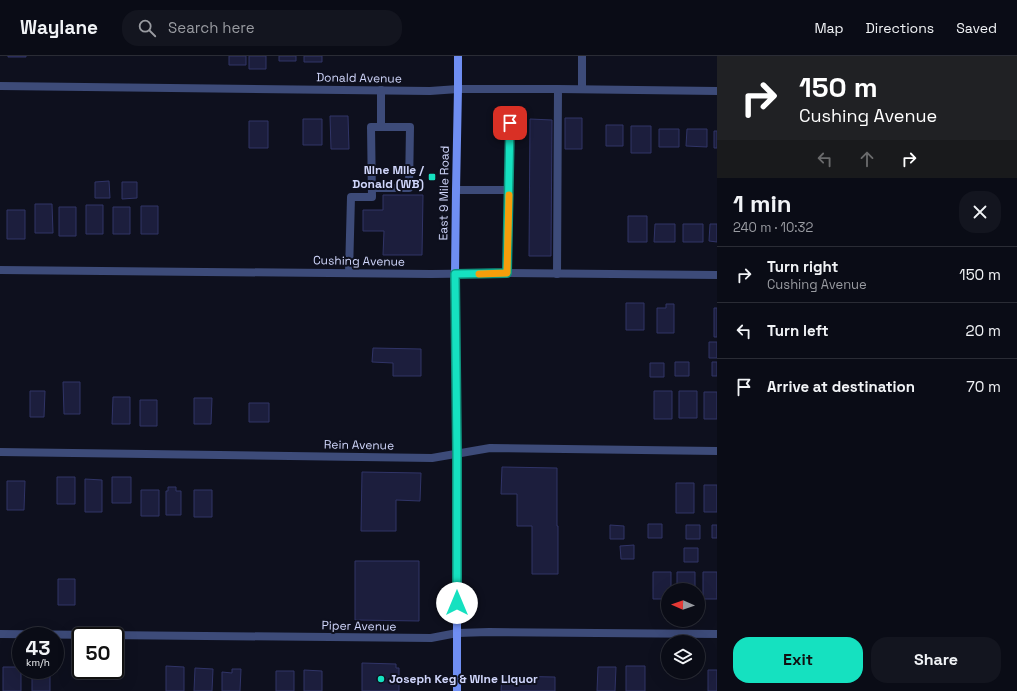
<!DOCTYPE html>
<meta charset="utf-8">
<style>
:root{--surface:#0a0c16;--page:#13151f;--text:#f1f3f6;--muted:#999ba1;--line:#2a2c35;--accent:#15e1c0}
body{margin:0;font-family:"Space Grotesk",sans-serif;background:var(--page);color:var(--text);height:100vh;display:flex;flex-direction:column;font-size:15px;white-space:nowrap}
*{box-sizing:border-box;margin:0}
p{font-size:13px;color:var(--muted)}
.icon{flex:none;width:22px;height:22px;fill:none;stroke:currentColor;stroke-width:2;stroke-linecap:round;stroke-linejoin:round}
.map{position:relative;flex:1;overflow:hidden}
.side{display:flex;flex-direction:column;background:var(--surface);width:300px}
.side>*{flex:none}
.guide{background:#202124;color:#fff;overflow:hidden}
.needle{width:26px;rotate:272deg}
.controls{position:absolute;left:661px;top:527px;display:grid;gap:8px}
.controls a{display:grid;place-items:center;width:44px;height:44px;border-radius:50%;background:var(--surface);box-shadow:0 4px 16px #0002,0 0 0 1px var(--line);font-size:20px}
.speed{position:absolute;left:12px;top:571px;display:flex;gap:8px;font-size:20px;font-weight:700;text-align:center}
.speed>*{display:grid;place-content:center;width:52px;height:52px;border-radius:50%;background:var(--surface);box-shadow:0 4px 16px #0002,0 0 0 1px var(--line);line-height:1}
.speed small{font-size:10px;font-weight:400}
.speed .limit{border:2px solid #111;border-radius:6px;background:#fff;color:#111}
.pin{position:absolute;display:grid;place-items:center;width:34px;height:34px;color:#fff;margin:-17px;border-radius:8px;box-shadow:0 2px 6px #0006}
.me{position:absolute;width:44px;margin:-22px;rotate:0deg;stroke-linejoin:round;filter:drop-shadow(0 0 3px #0008)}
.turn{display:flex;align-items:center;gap:14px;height:84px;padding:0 16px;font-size:18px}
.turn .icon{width:52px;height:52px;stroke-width:2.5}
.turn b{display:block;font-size:28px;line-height:34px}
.lanes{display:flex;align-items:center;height:38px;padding:0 16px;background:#0003;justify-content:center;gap:20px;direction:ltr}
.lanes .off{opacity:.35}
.round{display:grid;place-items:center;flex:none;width:42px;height:42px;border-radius:16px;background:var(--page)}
.head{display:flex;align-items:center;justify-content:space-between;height:68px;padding:0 16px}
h1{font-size:24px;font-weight:800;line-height:30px}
.action{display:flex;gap:8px;margin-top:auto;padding:8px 16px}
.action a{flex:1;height:46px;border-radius:16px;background:var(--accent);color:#111;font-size:16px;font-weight:800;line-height:46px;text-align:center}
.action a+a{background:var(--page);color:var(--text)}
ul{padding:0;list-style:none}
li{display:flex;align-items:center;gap:12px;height:56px;padding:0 16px;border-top:1px solid var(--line)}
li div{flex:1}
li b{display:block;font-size:15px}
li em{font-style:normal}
header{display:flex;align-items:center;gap:24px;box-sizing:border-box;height:56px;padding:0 20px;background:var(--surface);border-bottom:1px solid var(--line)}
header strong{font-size:19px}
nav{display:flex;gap:22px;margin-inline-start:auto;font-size:14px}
.search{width:280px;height:36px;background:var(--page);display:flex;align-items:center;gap:10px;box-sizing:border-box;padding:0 14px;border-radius:16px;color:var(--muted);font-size:15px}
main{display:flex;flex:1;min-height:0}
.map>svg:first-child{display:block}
.building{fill:#1c1e3d;stroke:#303467}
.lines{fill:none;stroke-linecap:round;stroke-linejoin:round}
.service{stroke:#3d4b79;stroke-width:8}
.minor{stroke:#3d4b79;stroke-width:8}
.secondary{stroke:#6f8ef2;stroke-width:8}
.route-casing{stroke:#0e927d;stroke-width:10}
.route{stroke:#15e1c0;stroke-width:7}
.slow{stroke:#f59e0b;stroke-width:7}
.poi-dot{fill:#15e1c0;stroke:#0e101e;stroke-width:1.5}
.labels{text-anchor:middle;stroke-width:4;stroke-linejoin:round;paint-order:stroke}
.street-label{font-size:12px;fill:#d0d6fb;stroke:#0e101e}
.poi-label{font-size:12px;font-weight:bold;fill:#d0d6fb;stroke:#0e101e;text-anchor:end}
</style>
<header>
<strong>Waylane</strong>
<div class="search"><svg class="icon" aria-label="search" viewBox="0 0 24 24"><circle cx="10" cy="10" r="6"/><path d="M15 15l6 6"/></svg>Search here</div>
<nav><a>Map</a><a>Directions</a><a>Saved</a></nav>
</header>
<main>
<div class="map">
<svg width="717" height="635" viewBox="0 0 717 635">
<rect width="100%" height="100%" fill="#0e101e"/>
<path class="building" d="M 8,0 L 26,0 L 26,1 L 8,1 Z
M 229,0 L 246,0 L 246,9 L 229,9 Z
M 249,0 L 266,0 L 266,13 L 249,13 Z
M 279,0 L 296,0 L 296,5 L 279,5 Z
M 304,0 L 322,0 L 322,6 L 304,6 Z
M 330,60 L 348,60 L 349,93 L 331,93 Z
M 565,62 L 582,62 L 582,93 L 565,93 Z
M 303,63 L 322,63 L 322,89 L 303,89 Z
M 530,63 L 552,64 L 551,200 L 529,200 Z
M 249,65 L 268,65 L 268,92 L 249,92 Z
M 606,69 L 623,69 L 623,90 L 606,90 Z
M 631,70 L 651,70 L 651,97 L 631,97 Z
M 659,73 L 679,73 L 679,91 L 659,91 Z
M 687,73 L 707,73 L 707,91 L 686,90 Z
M 714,75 L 717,75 L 717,92 L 714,92 Z
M 109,125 L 110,142 L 95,142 L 95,126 Z
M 122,126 L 137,126 L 137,142 L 122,143 Z
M 383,139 L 423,139 L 422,199 L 383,199 L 384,175 L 363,175 L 363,154 L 383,154 Z
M 35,148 L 52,148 L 53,177 L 35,177 Z
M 86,149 L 103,149 L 103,178 L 86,178 Z
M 141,150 L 158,150 L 158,178 L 141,178 Z
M 59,151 L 76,151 L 76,180 L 59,180 Z
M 113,151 L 130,151 L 130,178 L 113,178 Z
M 7,154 L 25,154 L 25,183 L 7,183 Z
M 628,160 L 647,160 L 647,186 L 628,186 Z
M 655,168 L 675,168 L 675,186 L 654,186 Z
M 683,168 L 703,168 L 703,186 L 683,186 Z
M 710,168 L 717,168 L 717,186 L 709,185 Z
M 626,247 L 644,247 L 644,274 L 626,274 Z
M 666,248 L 674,248 L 674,277 L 657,277 L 657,252 L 666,252 Z
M 714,252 L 717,252 L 717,281 L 714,281 Z
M 709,286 L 717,286 L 717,302 L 709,302 Z
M 373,292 L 421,293 L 421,320 L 393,320 L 393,307 L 372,306 Z
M 675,306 L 689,306 L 689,320 L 675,320 Z
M 712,306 L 717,306 L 717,320 L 712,320 Z
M 650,307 L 664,307 L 664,321 L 650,321 Z
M 63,326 L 80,326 L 80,358 L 64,358 Z
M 30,335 L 45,335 L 44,361 L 30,361 Z
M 654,335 L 672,335 L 672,363 L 654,363 Z
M 679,335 L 697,335 L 697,362 L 679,362 Z
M 704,336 L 717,336 L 717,363 L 704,363 Z
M 113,341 L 130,341 L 130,368 L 112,368 Z
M 194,342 L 212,342 L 211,368 L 194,368 Z
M 140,344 L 157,344 L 157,370 L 140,370 Z
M 249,347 L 269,347 L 269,366 L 249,366 Z
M 502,411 L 557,412 L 557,470 L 558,470 L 558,518 L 532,518 L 532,470 L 517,470 L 517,438 L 501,438 Z
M 362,416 L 421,417 L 420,445 L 396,444 L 396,475 L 361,475 Z
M 57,421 L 75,421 L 75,448 L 57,448 Z
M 112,421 L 131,421 L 131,447 L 112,447 Z
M 85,423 L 102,424 L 102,456 L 85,456 Z
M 7,425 L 25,425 L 24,454 L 7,454 Z
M 676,427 L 694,427 L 694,457 L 676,457 Z
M 704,429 L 717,429 L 717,456 L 704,456 Z
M 168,431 L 176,431 L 176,435 L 181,435 L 181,459 L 166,459 L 166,435 L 168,435 Z
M 141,434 L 159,434 L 159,460 L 141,460 Z
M 194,434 L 212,434 L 212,461 L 194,461 Z
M 648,468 L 662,468 L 662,482 L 648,482 Z
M 610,469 L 624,470 L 624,483 L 610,483 Z
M 686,469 L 700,469 L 700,483 L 686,483 Z
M 712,469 L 717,469 L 717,482 L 712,482 Z
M 634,489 L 634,503 L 621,503 L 620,490 Z
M 684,492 L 698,492 L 698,506 L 684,506 Z
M 355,505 L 419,505 L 419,565 L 355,564 Z
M 653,516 L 671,516 L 671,534 L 668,534 L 668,543 L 653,543 Z
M 677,516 L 695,516 L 695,534 L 677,534 Z
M 703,516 L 717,516 L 717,543 L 703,543 Z
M 58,523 L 75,523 L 75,549 L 58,549 Z
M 362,607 L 396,608 L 396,612 L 399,612 L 399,635 L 362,635 Z
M 166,610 L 184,611 L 184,635 L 166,635 Z
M 626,610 L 645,610 L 645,635 L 626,635 Z
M 3,611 L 21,611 L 21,635 L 3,635 Z
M 598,611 L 616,611 L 615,635 L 597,635 Z
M 195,612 L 213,613 L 212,635 L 194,635 Z
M 232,613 L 241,613 L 240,635 L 222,635 L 222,616 L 232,617 Z
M 32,614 L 50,614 L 50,635 L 32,635 Z
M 304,614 L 322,615 L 322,635 L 304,635 Z
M 708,614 L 717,614 L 717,635 L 708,635 Z
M 276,615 L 294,615 L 294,635 L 276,635 Z
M 502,620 L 555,621 L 555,635 L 501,635 Z"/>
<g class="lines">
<path class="service" d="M 582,33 L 582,0
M 372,132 L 409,132 L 410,71 L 381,71
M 456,134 L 509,134 L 507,217
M 509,134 L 510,67
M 349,217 L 351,141 L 372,141 L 371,71 L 381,71 L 381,34
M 557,218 L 558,33"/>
<path class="minor" d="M 0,30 L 430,35 L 458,33 L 558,33 L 717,35
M 0,214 L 431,218 L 507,217 L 717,219
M 0,396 L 432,402 L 490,392 L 717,395
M 0,578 L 431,582 L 457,577 L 489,576 L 717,578"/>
<path class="secondary" d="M 457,635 L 457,398 L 455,218 L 456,134 L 458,33 L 458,0"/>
</g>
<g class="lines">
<g class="route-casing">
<path id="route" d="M 457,547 L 457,398 L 455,218 L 507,217 L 510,67"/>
</g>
<use href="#route" class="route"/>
<path class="slow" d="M 479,218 L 507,217 L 509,139"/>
</g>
<g class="poi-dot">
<rect x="428" y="117" width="8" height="8" rx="2"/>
<circle cx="381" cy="623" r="4"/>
</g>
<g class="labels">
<g class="street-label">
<text transform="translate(359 22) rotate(1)" y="4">Donald Avenue</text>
<text transform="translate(444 137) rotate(-89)" y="4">East 9 Mile Road</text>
<text transform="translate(359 205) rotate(1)" y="4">Cushing Avenue</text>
<text transform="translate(359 389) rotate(1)" y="4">Rein Avenue</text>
<text transform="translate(359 570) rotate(1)" y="4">Piper Avenue</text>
</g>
<g class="poi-label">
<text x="424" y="118">Nine Mile /<tspan x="424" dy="14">Donald (WB)</tspan></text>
<text x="389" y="627" text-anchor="start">Joseph Keg &amp; Wine Liquor</text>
</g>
</g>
</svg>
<div class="controls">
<a><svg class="needle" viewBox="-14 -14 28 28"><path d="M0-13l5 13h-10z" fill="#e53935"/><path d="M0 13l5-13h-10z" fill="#999ba1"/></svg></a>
<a><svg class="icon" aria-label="layers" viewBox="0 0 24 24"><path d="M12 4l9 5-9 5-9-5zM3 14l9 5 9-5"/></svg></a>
</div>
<div class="speed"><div>43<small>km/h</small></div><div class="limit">50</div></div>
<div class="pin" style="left:510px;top:67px;background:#d93025"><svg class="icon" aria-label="arrive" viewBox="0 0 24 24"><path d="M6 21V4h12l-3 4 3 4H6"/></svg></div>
<svg class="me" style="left:457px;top:547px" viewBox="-20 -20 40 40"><circle r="19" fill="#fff"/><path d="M0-13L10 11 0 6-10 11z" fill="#15e1c0"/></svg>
</div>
<section class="side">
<div class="guide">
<div class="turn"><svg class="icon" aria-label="right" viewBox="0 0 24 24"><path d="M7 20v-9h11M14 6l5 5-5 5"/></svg><div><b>150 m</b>Cushing Avenue</div></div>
<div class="lanes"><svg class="icon off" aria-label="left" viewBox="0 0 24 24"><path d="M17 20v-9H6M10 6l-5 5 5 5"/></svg><svg class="icon off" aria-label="ahead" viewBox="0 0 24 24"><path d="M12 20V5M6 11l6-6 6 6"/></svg><svg class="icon" aria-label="right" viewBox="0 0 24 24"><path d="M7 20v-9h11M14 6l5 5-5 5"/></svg></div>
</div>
<div class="head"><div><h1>1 min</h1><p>240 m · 10:32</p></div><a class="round"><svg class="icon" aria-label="close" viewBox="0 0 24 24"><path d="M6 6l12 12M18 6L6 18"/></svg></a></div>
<ul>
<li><svg class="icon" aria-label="right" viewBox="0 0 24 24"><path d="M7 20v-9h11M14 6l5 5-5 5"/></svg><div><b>Turn right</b><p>Cushing Avenue</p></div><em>150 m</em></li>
<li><svg class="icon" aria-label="left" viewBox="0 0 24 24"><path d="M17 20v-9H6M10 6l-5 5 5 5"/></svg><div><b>Turn left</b></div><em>20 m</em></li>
<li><svg class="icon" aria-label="arrive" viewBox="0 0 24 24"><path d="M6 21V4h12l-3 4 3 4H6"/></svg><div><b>Arrive at destination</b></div><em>70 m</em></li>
</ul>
<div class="action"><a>Exit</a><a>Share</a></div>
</section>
</main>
